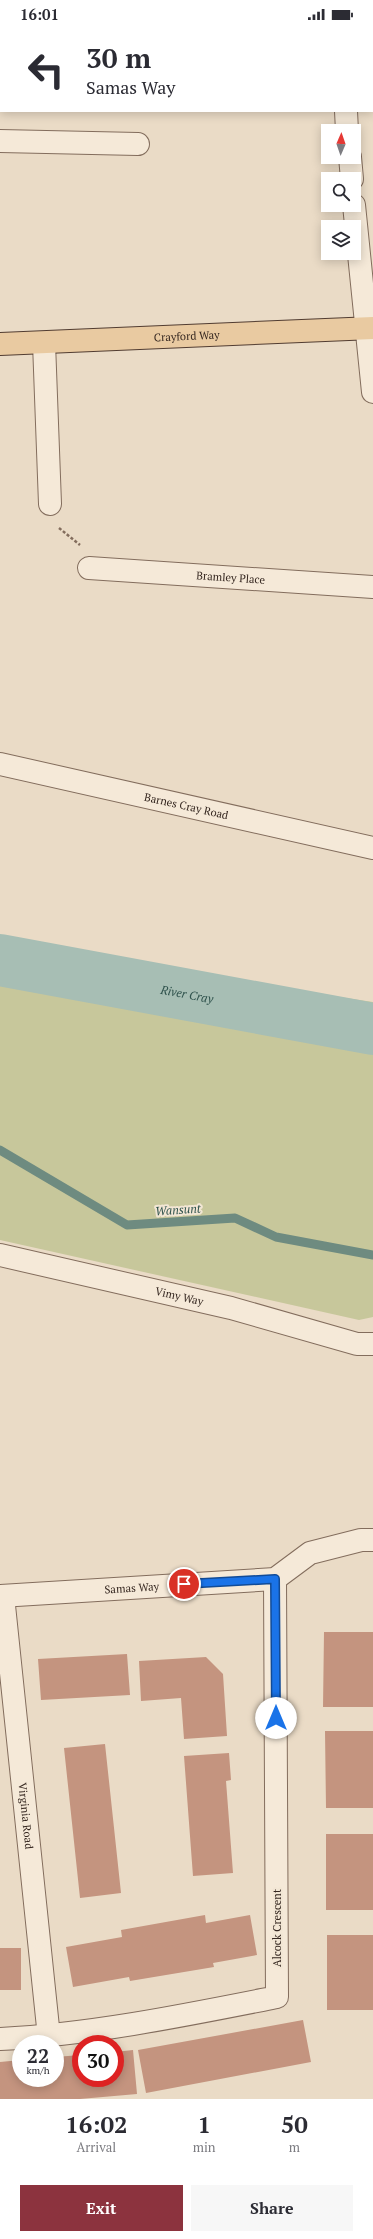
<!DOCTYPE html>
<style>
:root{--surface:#fff;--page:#f7f7f7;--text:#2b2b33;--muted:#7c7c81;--accent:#8c333e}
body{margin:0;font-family:"PT Serif",serif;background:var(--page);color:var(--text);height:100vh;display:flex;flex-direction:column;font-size:15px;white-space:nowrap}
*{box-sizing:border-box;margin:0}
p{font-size:13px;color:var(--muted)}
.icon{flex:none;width:22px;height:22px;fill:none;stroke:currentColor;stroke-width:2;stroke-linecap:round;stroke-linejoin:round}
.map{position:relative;height:2071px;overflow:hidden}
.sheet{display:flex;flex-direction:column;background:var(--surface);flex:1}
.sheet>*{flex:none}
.top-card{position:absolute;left:0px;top:0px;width:373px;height:84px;box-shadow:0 2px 10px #0003;background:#fff;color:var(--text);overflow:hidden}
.needle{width:26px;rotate:2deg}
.controls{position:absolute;left:321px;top:96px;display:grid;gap:8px}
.controls a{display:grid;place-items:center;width:40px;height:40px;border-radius:0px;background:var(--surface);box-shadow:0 2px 10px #0003;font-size:20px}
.speed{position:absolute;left:12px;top:2007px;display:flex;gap:8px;font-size:20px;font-weight:700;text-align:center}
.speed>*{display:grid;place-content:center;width:52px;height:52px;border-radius:50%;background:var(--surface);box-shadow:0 2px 10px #0003;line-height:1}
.speed small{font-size:10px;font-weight:400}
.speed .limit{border:6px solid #d22;background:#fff;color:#111}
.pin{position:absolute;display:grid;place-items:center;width:34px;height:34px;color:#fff;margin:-17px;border:2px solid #fff;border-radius:50%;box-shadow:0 1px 4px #0007}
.me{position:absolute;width:44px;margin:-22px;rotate:0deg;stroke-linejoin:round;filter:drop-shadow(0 0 3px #0008)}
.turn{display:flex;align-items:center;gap:14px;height:84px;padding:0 20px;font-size:18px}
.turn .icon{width:52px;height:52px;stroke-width:2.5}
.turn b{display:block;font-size:28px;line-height:34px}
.eta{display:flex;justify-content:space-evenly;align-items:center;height:68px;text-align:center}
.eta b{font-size:24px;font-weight:700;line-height:28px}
.primary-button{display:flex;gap:8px;margin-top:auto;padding:8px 20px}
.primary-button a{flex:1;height:46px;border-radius:0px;background:var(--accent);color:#fff;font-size:16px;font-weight:700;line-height:46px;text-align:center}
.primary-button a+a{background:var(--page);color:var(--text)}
.status{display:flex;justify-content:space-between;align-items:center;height:28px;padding:0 20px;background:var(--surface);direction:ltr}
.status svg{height:11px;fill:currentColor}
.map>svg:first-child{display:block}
.green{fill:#c7c79b}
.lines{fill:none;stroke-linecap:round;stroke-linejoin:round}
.stream{stroke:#6e8b80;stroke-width:9}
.river{stroke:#a7beb4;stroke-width:52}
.building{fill:#c4947f}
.minor-casing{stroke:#836d5d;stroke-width:24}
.major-casing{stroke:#513c31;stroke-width:24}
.path{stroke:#836d5d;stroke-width:2.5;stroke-dasharray:3 2;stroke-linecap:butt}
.minor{stroke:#f5e9d8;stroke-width:22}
.major{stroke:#e9caa1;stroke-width:22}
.route-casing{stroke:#114b97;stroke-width:10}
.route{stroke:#1a73e8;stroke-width:7}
.labels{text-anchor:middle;stroke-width:4;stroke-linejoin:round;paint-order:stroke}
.street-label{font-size:11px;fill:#352720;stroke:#f2e6d4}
.water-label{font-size:12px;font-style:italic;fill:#30534d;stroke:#f2e6d4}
</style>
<div class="status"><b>16:01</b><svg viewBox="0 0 49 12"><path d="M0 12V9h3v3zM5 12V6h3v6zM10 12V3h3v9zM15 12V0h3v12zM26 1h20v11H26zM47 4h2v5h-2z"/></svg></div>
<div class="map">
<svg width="373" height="2071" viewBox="0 0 373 2071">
<rect width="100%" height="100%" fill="#eadbc6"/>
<path class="green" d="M 0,918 L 373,974 L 373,1289 L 359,1292 L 0,1212 Z"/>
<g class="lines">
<path class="stream" d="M 0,1122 L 127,1197 L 235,1190 L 276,1209 L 373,1227"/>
<path class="river" id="s1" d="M 0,932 L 373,1001"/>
</g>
<path class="building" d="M 324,1604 L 373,1604 L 373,1679 L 323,1679 Z
M 127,1626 L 130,1667 L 41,1672 L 38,1631 Z
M 206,1629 L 223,1646 L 227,1708 L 184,1711 L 181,1670 L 141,1673 L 139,1633 Z
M 325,1703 L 373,1703 L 373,1780 L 326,1780 Z
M 105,1716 L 121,1865 L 80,1870 L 64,1720 Z
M 229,1725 L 231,1752 L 226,1753 L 233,1845 L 193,1848 L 184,1728 Z
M 326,1806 L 373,1806 L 373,1882 L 326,1882 Z
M 205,1887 L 206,1895 L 250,1887 L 257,1927 L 213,1935 L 214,1939 L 130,1953 L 129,1949 L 73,1959 L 66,1919 L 122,1909 L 121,1902 Z
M 327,1907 L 373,1907 L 373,1982 L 327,1982 Z
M 0,1920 L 21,1920 L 21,1962 L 0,1962 Z
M 303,1992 L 311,2034 L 146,2065 L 138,2022 Z
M 133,2022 L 137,2066 L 80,2071 L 0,2071 L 0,2034 L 21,2032 L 21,2050 L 55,2050 L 55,2029 L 81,2027 L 81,2050 L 115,2050 L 115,2024 Z"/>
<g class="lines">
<g class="minor-casing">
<g id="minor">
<path d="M 337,0 L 337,1"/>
<path d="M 346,83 L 347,103"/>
<path d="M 0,113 L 138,116"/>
<path d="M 350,129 L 352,151"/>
<path d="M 354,177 L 373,364"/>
<path d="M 44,315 L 50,476"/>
<path id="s2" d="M 89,540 L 373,559"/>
<path id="s3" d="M 0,736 L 373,820"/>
<path id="s4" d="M 0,1227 L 231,1280 L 357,1316 L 373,1316"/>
<path id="s5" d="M 0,1568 L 275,1551 L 310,1525 L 361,1512 L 373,1512"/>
<path id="s6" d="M 3,1568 L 49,2009"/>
<path d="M 0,2011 C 94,2006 186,1987 277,1969 L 275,1551"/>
</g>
</g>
<g class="major-casing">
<g id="major">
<path id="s7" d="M 0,316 L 373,300"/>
</g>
</g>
<path class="path" d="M 59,500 L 80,517"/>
<use href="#minor" class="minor"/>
<use href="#major" class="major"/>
</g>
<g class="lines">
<g class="route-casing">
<path id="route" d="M 184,1556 L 275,1551 L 276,1690"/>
</g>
<use href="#route" class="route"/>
</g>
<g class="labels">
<g class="street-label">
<text dy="4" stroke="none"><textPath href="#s7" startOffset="187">Crayford Way</textPath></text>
<text dy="4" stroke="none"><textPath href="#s2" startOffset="142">Bramley Place</textPath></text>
<text dy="4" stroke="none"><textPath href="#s3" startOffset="191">Barnes Cray Road</textPath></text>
<text dy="4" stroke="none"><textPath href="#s4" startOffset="184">Vimy Way</textPath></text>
<text dy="4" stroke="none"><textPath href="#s5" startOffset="132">Samas Way</textPath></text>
<text dy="4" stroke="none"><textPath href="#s6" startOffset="221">Virginia Road</textPath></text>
<text transform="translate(277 1900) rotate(-90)" y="4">Alcock Crescent</text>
</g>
<g class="water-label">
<text dy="4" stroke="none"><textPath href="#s1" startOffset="190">River Cray</textPath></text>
<text transform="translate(178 1182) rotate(-4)" y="4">Wansunt</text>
</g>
</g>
</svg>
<div class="controls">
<a><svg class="needle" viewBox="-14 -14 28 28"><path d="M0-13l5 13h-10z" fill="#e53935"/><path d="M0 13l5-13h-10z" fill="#7c7c81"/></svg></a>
<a><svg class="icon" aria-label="search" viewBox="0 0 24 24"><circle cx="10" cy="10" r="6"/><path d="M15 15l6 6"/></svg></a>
<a><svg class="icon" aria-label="layers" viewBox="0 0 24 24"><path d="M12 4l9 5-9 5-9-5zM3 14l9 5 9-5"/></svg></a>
</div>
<div class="speed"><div>22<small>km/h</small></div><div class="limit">30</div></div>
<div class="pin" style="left:184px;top:1556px;background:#d93025"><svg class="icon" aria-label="arrive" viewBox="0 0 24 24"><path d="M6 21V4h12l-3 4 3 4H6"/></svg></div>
<svg class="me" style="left:276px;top:1690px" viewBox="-20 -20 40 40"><circle r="19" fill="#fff"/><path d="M0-13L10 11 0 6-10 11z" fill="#1a73e8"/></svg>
<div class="top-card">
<div class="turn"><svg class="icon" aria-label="left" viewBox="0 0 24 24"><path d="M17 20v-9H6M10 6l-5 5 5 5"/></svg><div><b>30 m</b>Samas Way</div></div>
</div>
</div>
<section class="sheet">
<div class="eta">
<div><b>16:02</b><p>Arrival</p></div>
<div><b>1</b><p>min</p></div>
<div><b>50</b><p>m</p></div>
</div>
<div class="primary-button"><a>Exit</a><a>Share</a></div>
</section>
